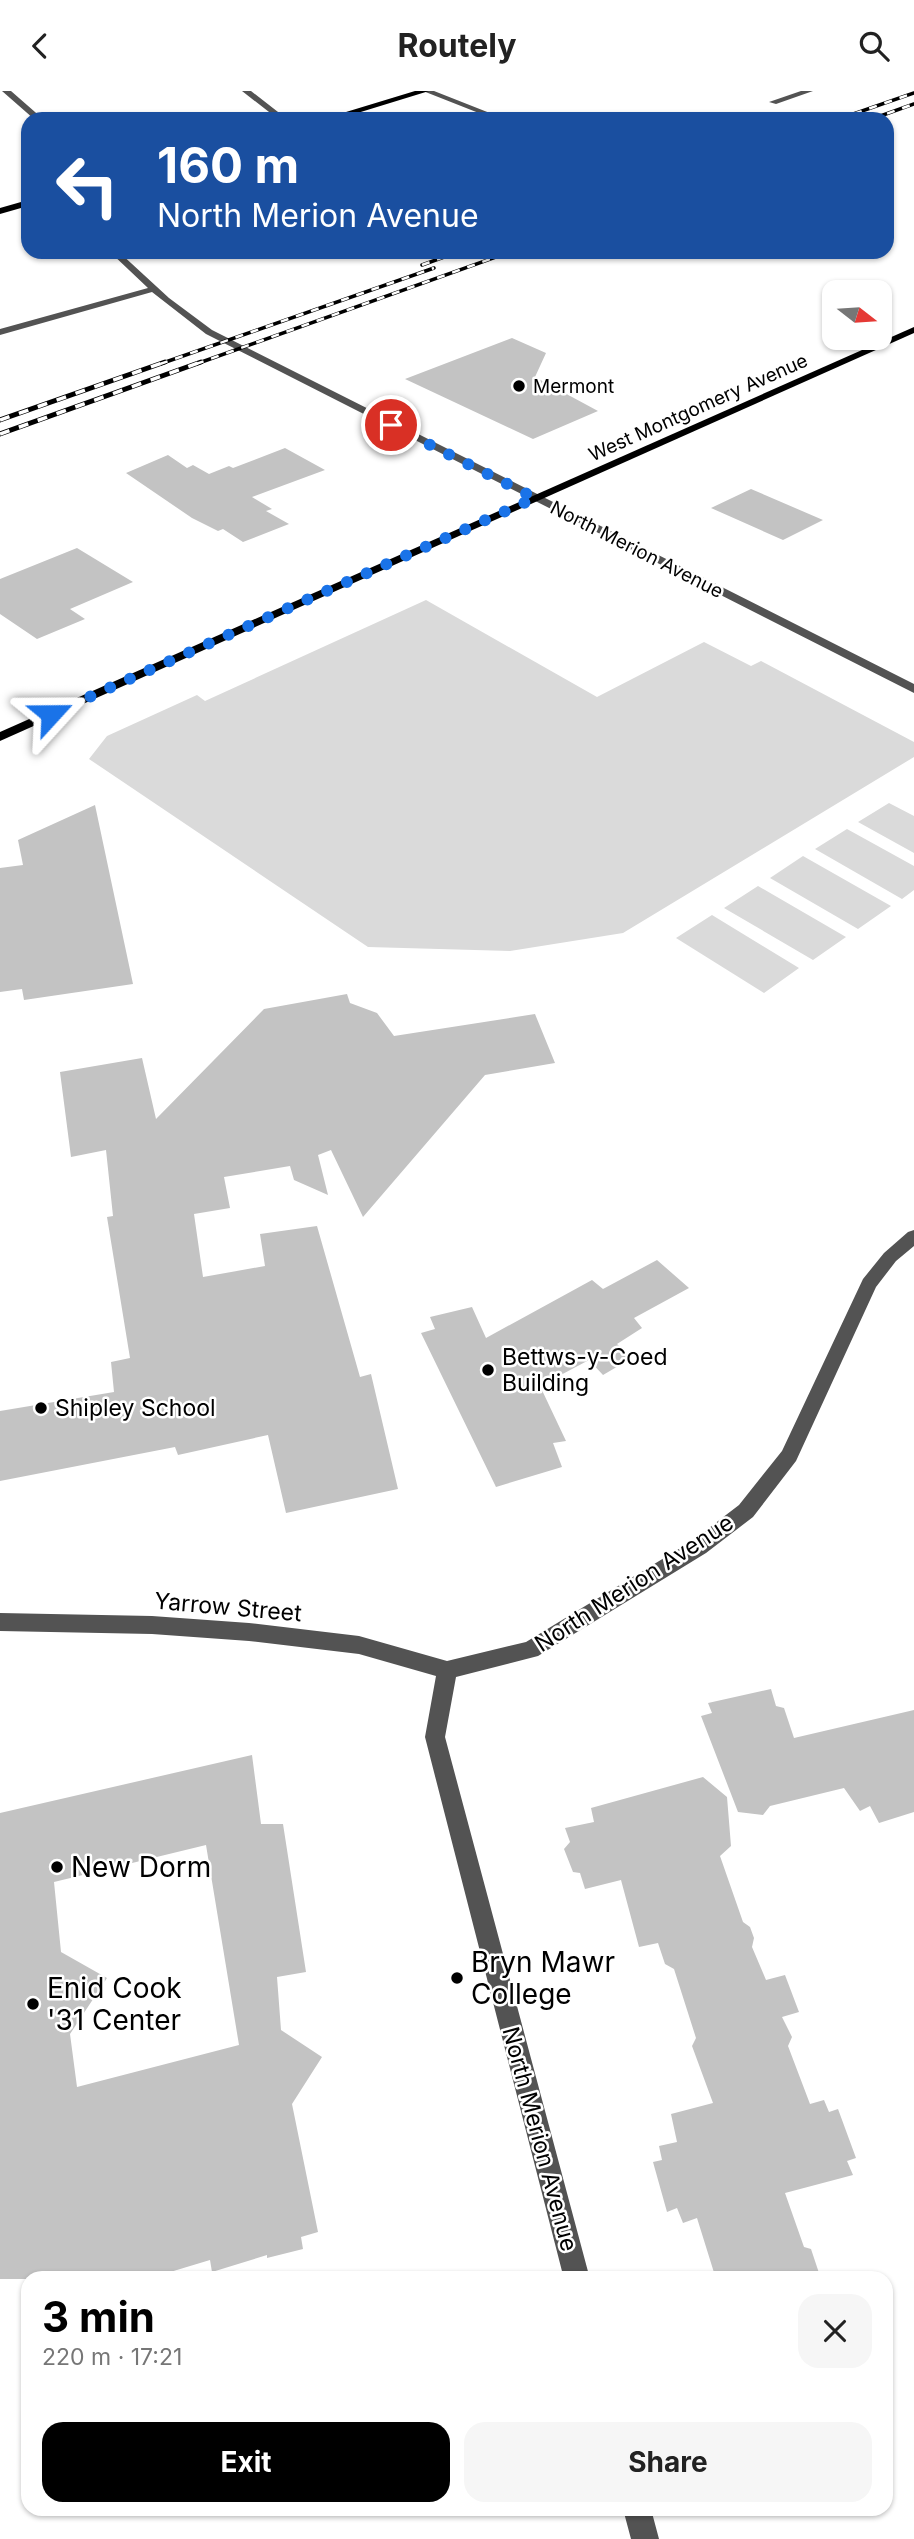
<!DOCTYPE html>
<meta charset="utf-8">
<style>
:root{--surface:#fff;--page:#f6f6f6;--text:#222;--muted:#767676;--accent:#000}
body{margin:0;font-family:Inter,sans-serif;background:var(--page);color:var(--text);height:100vh;display:flex;flex-direction:column;font-size:26px;white-space:nowrap}
*{box-sizing:border-box;margin:0}
p{font-size:23px;color:var(--muted)}
.icon{flex:none;width:38px;height:38px;fill:none;stroke:currentColor;stroke-width:2;stroke-linecap:round;stroke-linejoin:round}
.map{position:relative;flex:1;overflow:hidden}
.panel{position:absolute;left:21px;top:2180px;width:872px;height:245px;display:flex;flex-direction:column;background:var(--surface);border-radius:21px;box-shadow:0 2px 5px #0004}
.panel>*{flex:none}
.banner{position:absolute;left:21px;top:21px;width:873px;height:147px;border-radius:21px;box-shadow:0 2px 5px #0004;background:#1a4fa0;color:#fff;overflow:hidden}
.needle{width:46px;rotate:107deg}
.fabs{position:absolute;left:822px;top:189px;display:grid;gap:14px}
.fabs a{display:grid;place-items:center;width:70px;height:70px;border-radius:14px;background:var(--surface);box-shadow:0 2px 5px #0004;font-size:35px}
.pin{position:absolute;display:grid;place-items:center;width:60px;height:60px;color:#fff;margin:-30px;border:4px solid #fff;border-radius:50%;box-shadow:0 2px 7px #0007}
.me{position:absolute;width:77px;margin:-38px;rotate:66deg;stroke-linejoin:round;filter:drop-shadow(0 0 5px #0008)}
.turn{display:flex;align-items:center;gap:24px;height:147px;padding:0 21px;font-size:32px}
.turn .icon{width:91px;height:91px;stroke-width:2.5}
.turn b{display:block;font-size:49px;line-height:60px}
.round{display:grid;place-items:center;flex:none;width:74px;height:74px;border-radius:21px;background:var(--page)}
.head{display:flex;align-items:center;justify-content:space-between;height:119px;padding:0 21px}
h1{font-size:42px;font-weight:700;line-height:52px;color:var(--accent)}
.cta{display:flex;gap:14px;margin-top:auto;padding:14px 21px}
.cta a{flex:1;height:80px;border-radius:21px;background:var(--accent);color:#fff;font-size:28px;font-weight:700;line-height:80px;text-align:center}
.cta a+a{background:var(--page);color:var(--text)}
header{display:flex;justify-content:space-between;align-items:center;height:91px;padding:0 21px;background:var(--surface);font-size:32px;font-weight:700}
.map>svg:first-child{display:block}
.green{fill:#dadada}
.building{fill:#c3c3c3;fill-rule:evenodd}
.lines{fill:none;stroke-linecap:round;stroke-linejoin:round}
.minor{fill:#535353;fill-rule:evenodd}
.major{fill:#000;fill-rule:evenodd}
.highway{fill:#000;fill-rule:evenodd}
.rail-far1-casing{stroke:#000;stroke-width:3.5}
.rail-casing{stroke:#000;stroke-width:5}
.rail-far1{stroke:#fff;stroke-width:2.5;stroke-dasharray:8;stroke-linecap:butt}
.rail{stroke:#fff;stroke-width:3.5;stroke-dasharray:10;stroke-linecap:butt}
.route{stroke:#1a73e8;stroke-width:12;stroke-dasharray:0 21.6}
.poi-dot{fill:#000;stroke:#fff;stroke-width:2.5}
.labels{text-anchor:middle;stroke-width:5;stroke-linejoin:round;paint-order:stroke}
.far-poi-label{font-size:19px;fill:#000;stroke:#fff;text-anchor:start}
.far-street-label{font-size:19px;fill:#000;stroke:#fff}
.poi-label{font-size:23px;fill:#000;stroke:#fff;text-anchor:start}
.street-label{font-size:23px;fill:#000;stroke:#fff}
.near-poi-label{font-size:28px;fill:#000;stroke:#fff;text-anchor:start}
</style>
<header><svg class="icon" aria-label="back" viewBox="0 0 24 24"><path d="M15 5l-7 7 7 7"/></svg>Routely<svg class="icon" aria-label="search" viewBox="0 0 24 24"><circle cx="10" cy="10" r="6"/><path d="M15 15l6 6"/></svg></header>
<div class="map">
<svg width="914" height="2448" viewBox="0 0 914 2448">
<rect width="100%" height="100%" fill="#fff"/>
<path class="green" d="M 426,509 L 597,606 L 704,551 L 751,575 L 761,570 L 914,651 L 914,666 L 623,842 L 510,860 L 368,856 L 89,668 L 107,645 L 197,604 L 205,610 Z
M 889,712 L 914,725 L 914,762 L 858,731 Z
M 847,738 L 914,775 L 914,799 L 902,808 L 815,758 Z
M 803,765 L 891,815 L 858,838 L 770,787 Z
M 758,795 L 846,846 L 813,869 L 724,817 Z
M 712,824 L 799,877 L 764,902 L 676,847 Z"/>
<path class="building" d="M 512,247 L 546,262 L 535,286 L 598,320 L 533,348 L 405,288 Z
M 285,357 L 325,379 L 252,406 L 272,418 L 266,420 L 289,433 L 243,451 L 223,438 L 218,440 L 192,427 L 126,382 L 168,364 L 187,377 L 193,374 L 209,383 L 229,375 L 233,377 Z
M 751,398 L 823,429 L 783,449 L 711,417 Z
M 77,457 L 133,491 L 70,518 L 85,528 L 37,548 L 0,523 L 0,488 Z
M 95,714 L 133,893 L 24,909 L 22,898 L 0,901 L 0,777 L 23,774 L 18,749 Z
M 347,903 L 350,912 L 377,922 L 394,945 L 535,923 L 555,972 L 485,984 L 363,1126 L 331,1059 L 318,1064 L 328,1104 L 294,1089 L 290,1075 L 224,1086 L 230,1117 L 194,1123 L 203,1186 L 265,1175 L 260,1143 L 317,1135 L 360,1286 L 371,1283 L 398,1398 L 286,1422 L 268,1344 L 178,1364 L 175,1356 L 0,1390 L 0,1320 L 114,1301 L 111,1271 L 130,1267 L 107,1126 L 113,1125 L 106,1059 L 71,1066 L 60,981 L 142,967 L 156,1028 L 264,918 Z
M 657,1169 L 689,1197 L 634,1227 L 642,1237 L 617,1253 L 632,1267 L 603,1284 L 589,1269 L 540,1295 L 566,1350 L 553,1352 L 562,1376 L 496,1396 L 421,1242 L 435,1238 L 430,1226 L 472,1216 L 486,1247 L 592,1189 L 603,1198 Z
M 771,1598 L 776,1615 L 784,1617 L 794,1647 L 914,1619 L 914,1721 L 879,1732 L 870,1715 L 860,1720 L 844,1697 L 770,1715 L 763,1724 L 738,1721 L 701,1625 L 712,1622 L 708,1612 Z
M 252,1664 L 261,1733 L 283,1733 L 306,1881 L 277,1886 L 281,1939 L 322,1966 L 292,2013 L 318,2141 L 301,2146 L 303,2158 L 267,2167 L 267,2164 L 212,2181 L 210,2169 L 147,2188 L 0,2188 L 0,1722 ZM 206,1754 L 239,1954 L 77,1996 L 70,1943 L 107,1887 L 61,1861 L 54,1791 Z
M 703,1686 L 727,1706 L 731,1755 L 720,1765 L 743,1831 L 750,1836 L 754,1847 L 752,1856 L 766,1889 L 785,1884 L 799,1921 L 782,1926 L 792,1946 L 788,1955 L 810,2013 L 824,2009 L 829,2021 L 838,2018 L 856,2067 L 847,2070 L 853,2084 L 785,2102 L 804,2156 L 811,2158 L 821,2188 L 716,2188 L 697,2127 L 683,2132 L 677,2117 L 667,2121 L 653,2071 L 662,2069 L 659,2055 L 677,2051 L 671,2023 L 713,2012 L 692,1955 L 696,1947 L 674,1878 L 665,1873 L 658,1852 L 639,1856 L 621,1789 L 585,1798 L 580,1782 L 573,1781 L 564,1758 L 570,1751 L 565,1737 L 594,1731 L 591,1717 Z"/>
<g class="lines">
<path class="minor" d="M 2,0 L 11,0 L 43,28 L 34,28 Z
M 242,0 L 251,0 L 287,28 L 278,28 Z
M 423,0 L 434,0 L 505,28 L 494,28 Z
M 801,0 L 813,0 L 776,13 L 769,11 Z
M 110,161 L 119,161 L 169,207 L 212,239 L 914,593 L 914,602 L 206,243 L 152,201 L 0,244 L 0,238 L 148,197 Z
M 914,1139 L 914,1155 L 896,1170 L 876,1196 L 796,1370 L 753,1426 L 706,1462 L 538,1565 L 456,1586 L 445,1646 L 590,2188 L 564,2188 L 425,1646 L 436,1585 L 359,1563 L 249,1550 L 152,1543 L 0,1540 L 0,1522 L 152,1525 L 249,1532 L 359,1545 L 447,1570 L 526,1551 L 692,1450 L 739,1414 L 782,1360 L 863,1188 L 884,1162 L 908,1141 Z
M 623,2418 L 651,2418 L 659,2448 L 631,2448 Z"/>
<path class="major" d="M 914,236 L 914,242 L 0,650 L 0,641 Z"/>
<path class="highway" d="M 415,0 L 429,0 L 338,28 L 323,28 Z
M 28,109 L 28,115 L 0,123 L 0,117 Z"/>
<g class="rail-far1-casing">
<path id="rail-far1" d="M 839,28 L 914,2
M 872,28 L 914,13
M 422,174 L 458,161
M 160,273 L 434,177
M 196,273 L 510,161"/>
</g>
<g class="rail-casing">
<path id="rail" d="M 0,329 L 165,271
M 0,343 L 201,271"/>
</g>
<use href="#rail-far1" class="rail-far1"/>
<use href="#rail" class="rail"/>
</g>
<g class="lines">
<path class="route" d="M 51,623 L 535,407 L 391,334"/>
</g>
<g class="poi-dot">
<circle cx="519" cy="295" r="7"/>
<circle cx="488" cy="1279" r="7"/>
<circle cx="41" cy="1317" r="7"/>
<circle cx="57" cy="1776" r="7"/>
<circle cx="457" cy="1887" r="7"/>
<circle cx="33" cy="1913" r="7"/>
</g>
<g class="labels">
<g class="far-poi-label">
<text x="533" y="302">Mermont</text>
</g>
<g class="far-street-label">
<text transform="translate(698 316) rotate(-24)" y="7">West Montgomery Avenue</text>
<text transform="translate(637 458) rotate(27)" y="7">North Merion Avenue</text>
</g>
<g class="poi-label">
<text x="502" y="1274">Bettws-y-Coed<tspan x="502" dy="26">Building</tspan></text>
<text x="55" y="1325">Shipley School</text>
</g>
<g class="street-label">
<text transform="translate(634 1492) rotate(-33)" y="8">North Merion Avenue</text>
<text transform="translate(228 1516) rotate(5)" y="8">Yarrow Street</text>
<text transform="translate(540 2048) rotate(75)" y="8">North Merion Avenue</text>
</g>
<g class="near-poi-label">
<text x="71" y="1786">New Dorm</text>
<text x="471" y="1881">Bryn Mawr<tspan x="471" dy="32">College</tspan></text>
<text x="47" y="1907">Enid Cook<tspan x="47" dy="32">'31 Center</tspan></text>
</g>
</g>
</svg>
<div class="fabs">
<a><svg class="needle" viewBox="-14 -14 28 28"><path d="M0-13l5 13h-10z" fill="#e53935"/><path d="M0 13l5-13h-10z" fill="#767676"/></svg></a>
</div>
<div class="pin" style="left:391px;top:334px;background:#d93025"><svg class="icon" aria-label="arrive" viewBox="0 0 24 24"><path d="M6 21V4h12l-3 4 3 4H6"/></svg></div>
<svg class="me" style="left:51px;top:623px" viewBox="-20 -20 40 40"><path d="M0-17L14 15 0 8-14 15z" fill="#1a73e8" stroke="#fff" stroke-width="4"/></svg>
<div class="banner">
<div class="turn"><svg class="icon" aria-label="left" viewBox="0 0 24 24"><path d="M17 20v-9H6M10 6l-5 5 5 5"/></svg><div><b>160 m</b>North Merion Avenue</div></div>
</div>
<section class="panel">
<div class="head"><div><h1>3 min</h1><p>220 m · 17:21</p></div><a class="round"><svg class="icon" aria-label="close" viewBox="0 0 24 24"><path d="M6 6l12 12M18 6L6 18"/></svg></a></div>
<div class="cta"><a>Exit</a><a>Share</a></div>
</section>
</div>
